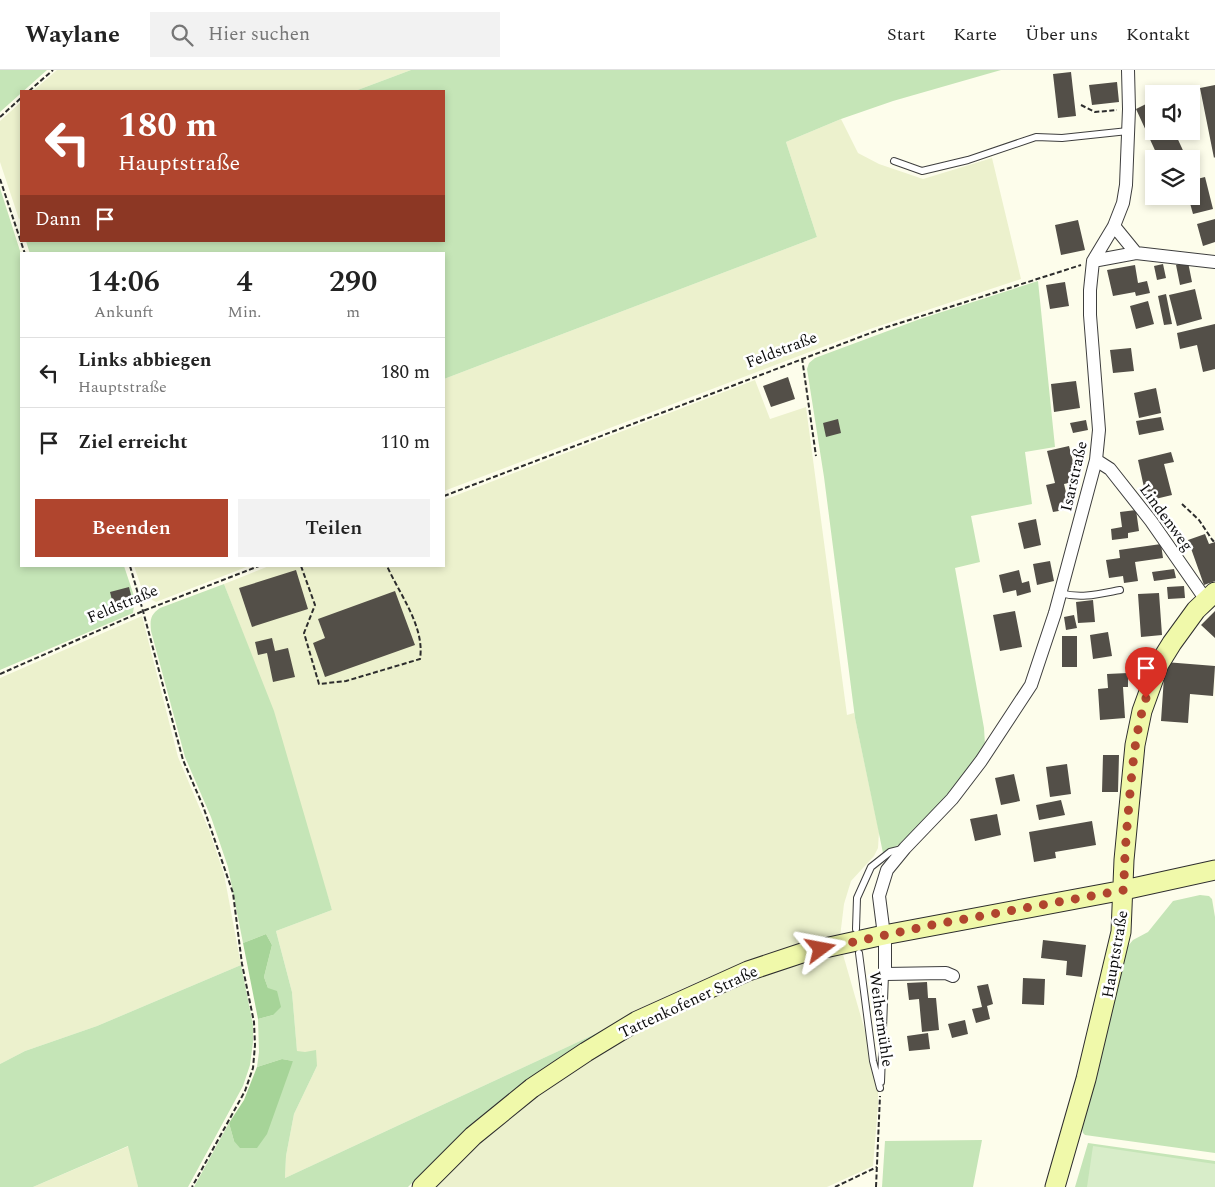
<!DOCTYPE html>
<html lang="de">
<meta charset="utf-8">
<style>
:root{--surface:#fff;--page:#f2f2f2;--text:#222;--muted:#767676;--line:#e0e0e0;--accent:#b0452e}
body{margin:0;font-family:Spectral,serif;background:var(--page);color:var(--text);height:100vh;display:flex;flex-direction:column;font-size:19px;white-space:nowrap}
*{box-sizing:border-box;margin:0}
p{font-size:16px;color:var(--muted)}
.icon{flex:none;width:28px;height:28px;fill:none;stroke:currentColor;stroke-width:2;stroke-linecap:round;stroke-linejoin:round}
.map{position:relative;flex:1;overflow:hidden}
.side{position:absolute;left:20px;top:182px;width:425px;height:315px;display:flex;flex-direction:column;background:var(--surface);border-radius:0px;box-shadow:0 2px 8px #0003}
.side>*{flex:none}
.top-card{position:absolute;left:20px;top:20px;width:425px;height:152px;border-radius:0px;box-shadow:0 2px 8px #0003;background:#b0452e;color:#fff;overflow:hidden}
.tools{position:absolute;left:1145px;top:15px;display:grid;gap:10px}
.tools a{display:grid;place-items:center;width:55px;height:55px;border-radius:0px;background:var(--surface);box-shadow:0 2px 8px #0003;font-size:25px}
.pin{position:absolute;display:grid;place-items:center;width:42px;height:42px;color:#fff;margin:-51px -21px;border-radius:50% 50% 50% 0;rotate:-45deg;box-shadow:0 0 5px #0007}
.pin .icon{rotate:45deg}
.me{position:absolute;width:55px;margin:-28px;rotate:77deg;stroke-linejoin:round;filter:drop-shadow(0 0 4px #0008)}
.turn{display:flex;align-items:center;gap:18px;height:105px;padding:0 15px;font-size:22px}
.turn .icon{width:65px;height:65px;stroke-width:2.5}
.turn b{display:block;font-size:35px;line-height:42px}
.then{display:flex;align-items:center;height:48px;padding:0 15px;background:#0003;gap:10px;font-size:19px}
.eta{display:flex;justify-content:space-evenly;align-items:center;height:85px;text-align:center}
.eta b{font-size:30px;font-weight:600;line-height:35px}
.primary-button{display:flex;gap:10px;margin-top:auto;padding:10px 15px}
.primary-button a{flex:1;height:58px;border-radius:0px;background:var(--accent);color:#fff;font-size:20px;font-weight:600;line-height:58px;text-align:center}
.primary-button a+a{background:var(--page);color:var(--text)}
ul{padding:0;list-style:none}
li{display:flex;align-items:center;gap:15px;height:70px;padding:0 15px;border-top:1px solid var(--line)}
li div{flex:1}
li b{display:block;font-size:19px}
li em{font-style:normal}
header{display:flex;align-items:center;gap:30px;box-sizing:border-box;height:70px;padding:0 25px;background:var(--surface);border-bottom:1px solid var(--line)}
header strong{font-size:24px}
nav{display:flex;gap:28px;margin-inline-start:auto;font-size:18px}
.search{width:350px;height:45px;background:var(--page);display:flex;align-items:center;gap:12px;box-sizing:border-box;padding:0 18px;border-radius:0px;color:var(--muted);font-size:19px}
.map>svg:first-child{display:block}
.farmland{fill:#ecf1cd}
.green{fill:#c5e5b7}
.forest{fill:#a6d498}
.pitch{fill:#d8edc9}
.building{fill:#534f48}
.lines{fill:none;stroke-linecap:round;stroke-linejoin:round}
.service-casing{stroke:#3e3e3e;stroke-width:8}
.minor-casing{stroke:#3e3e3e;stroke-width:14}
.secondary-casing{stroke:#2d2d2d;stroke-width:21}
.path{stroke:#2d2d2d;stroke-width:2;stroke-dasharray:5 2.5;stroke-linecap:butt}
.service{stroke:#fff;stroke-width:6}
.minor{stroke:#fff;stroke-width:12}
.secondary{stroke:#f0f9aa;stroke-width:19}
.route{stroke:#b0452e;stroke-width:9;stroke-dasharray:0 16.2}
.labels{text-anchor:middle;stroke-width:5;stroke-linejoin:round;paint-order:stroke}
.street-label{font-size:16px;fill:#0b0b0b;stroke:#fff}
</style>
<header>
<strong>Waylane</strong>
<div class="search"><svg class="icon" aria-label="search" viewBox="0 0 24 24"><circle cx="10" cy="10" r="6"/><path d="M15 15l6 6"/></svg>Hier suchen</div>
<nav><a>Start</a><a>Karte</a><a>Über uns</a><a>Kontakt</a></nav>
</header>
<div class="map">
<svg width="1215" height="1117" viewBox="0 0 1215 1117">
<rect width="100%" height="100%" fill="#fdfdeb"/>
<path class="farmland" d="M 57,0 L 411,0 L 355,21 L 33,21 Z
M 21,32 L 21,148 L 19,149 L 0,92 L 0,51 Z
M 841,49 L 858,83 L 879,94 L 923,109 L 992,88 L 1021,209 L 870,259 L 444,421 L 444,309 L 817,167 L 786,72 Z
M 755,310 L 770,349 L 806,337 L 847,645 L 854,643 L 879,762 L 878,778 L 874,786 L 851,811 L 844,834 L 840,867 L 744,892 L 684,918 L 632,942 L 608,958 L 285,1108 L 286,1086 L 294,1044 L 317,996 L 305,982 L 297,982 L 292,922 L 276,861 L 332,840 L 247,574 L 224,514 L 269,496 L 444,496 L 444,430 Z
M 134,496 L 249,496 L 156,532 L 148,528 L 143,522 Z
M 142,546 L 178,687 L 209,760 L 224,804 L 241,895 L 97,956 L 25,981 L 0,994 L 0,608 Z
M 842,881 L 865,961 L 878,1020 L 878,1035 L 873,1096 L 827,1117 L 434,1117 L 479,1074 L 529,1033 L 583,993 L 651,954 L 754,907 Z
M 129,1076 L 138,1117 L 33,1117 Z"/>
<path class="green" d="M 0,0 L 47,0 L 0,42 Z
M 411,0 L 1001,0 L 893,31 L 841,49 L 786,72 L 817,167 L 444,309 L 444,184 L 30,184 L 26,171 L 444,171 L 444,21 L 355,21 Z
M 0,118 L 21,184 L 21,496 L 124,496 L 135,529 L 133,543 L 0,600 Z
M 1038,211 L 1055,377 L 1025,382 L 1032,434 L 971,446 L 980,492 L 955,498 L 984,658 L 985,675 L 976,690 L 949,724 L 904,772 L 883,783 L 855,648 L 824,407 L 807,299 L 809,293 L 815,288 L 920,249 Z
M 224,514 L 274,641 L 332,840 L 276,861 L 292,922 L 297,981 L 305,982 L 316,980 L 317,996 L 294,1044 L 286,1086 L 285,1108 L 608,958 L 526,1010 L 467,1058 L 408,1117 L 194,1117 L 229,1053 L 234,1071 L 293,991 L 282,989 L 257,997 L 259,982 L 258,949 L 273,945 L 268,918 L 264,907 L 272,875 L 266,864 L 243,873 L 228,797 L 211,747 L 185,687 L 151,561 C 150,550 150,545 160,538 Z
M 1200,825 L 1209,826 L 1212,829 L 1215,847 L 1215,1083 L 1085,1065 L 1083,1063 L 1081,1055 L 1128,876 L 1133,870 L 1148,862 L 1173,831 Z
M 241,895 L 253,955 L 253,972 L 250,995 L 243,1016 L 188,1117 L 138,1117 L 128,1076 L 33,1117 L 0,1117 L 0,994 L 25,981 L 97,956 Z
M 982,1070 L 973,1117 L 882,1117 L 885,1071 Z
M 1088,1073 L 1215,1091 L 1215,1117 L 1075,1117 Z"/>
<path class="forest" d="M 266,864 L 272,875 L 264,907 L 268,918 L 277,921 L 281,937 L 273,945 L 258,949 L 243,873 Z
M 282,989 L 293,991 L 267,1064 L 257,1078 L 240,1078 L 234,1071 L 229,1053 L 244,1030 L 257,997 Z"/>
<path class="pitch" d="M 1093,1076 L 1215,1094 L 1215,1117 L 1087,1117 Z"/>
<path class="building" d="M 1071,2 L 1076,46 L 1058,48 L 1053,4 Z
M 1117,12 L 1119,32 L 1092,35 L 1089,15 Z
M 1215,15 L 1215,87 L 1214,88 L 1200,18 Z
M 1154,30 L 1154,61 L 1174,61 L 1187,89 L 1159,89 L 1136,39 Z
M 1205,107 L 1213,139 L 1193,144 L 1188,126 L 1191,126 L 1191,120 L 1199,117 L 1197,109 Z
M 1215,149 L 1215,172 L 1203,176 L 1197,154 Z
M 1078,150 L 1085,180 L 1061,185 L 1055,155 Z
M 1188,192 L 1192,212 L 1180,215 L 1176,195 Z
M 1163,194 L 1166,208 L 1157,210 L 1154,196 Z
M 1135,195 L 1138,213 L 1147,211 L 1150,223 L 1136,226 L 1135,222 L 1113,226 L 1107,200 Z
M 1065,212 L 1069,236 L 1050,239 L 1046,215 Z
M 1195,219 L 1202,249 L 1177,256 L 1169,225 Z
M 1166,224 L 1172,254 L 1164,255 L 1158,226 Z
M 1148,231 L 1154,254 L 1136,259 L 1130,236 Z
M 1215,254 L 1215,299 L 1203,302 L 1197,275 L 1180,279 L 1177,263 Z
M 1131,278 L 1134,301 L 1113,303 L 1110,280 Z
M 788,307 L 795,329 L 771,337 L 763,316 Z
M 1076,311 L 1080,338 L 1054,342 L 1051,314 Z
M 1156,318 L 1161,343 L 1139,348 L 1134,323 Z
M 1161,347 L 1164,360 L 1139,365 L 1136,351 Z
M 838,349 L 841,363 L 826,367 L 823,353 Z
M 1086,350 L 1088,360 L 1073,363 L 1070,353 Z
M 1069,376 L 1078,411 L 1064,414 L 1070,439 L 1053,442 L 1046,415 L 1055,413 L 1047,381 Z
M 1171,382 L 1174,392 L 1164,394 L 1172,425 L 1147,431 L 1138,390 Z
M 1136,440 L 1139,461 L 1128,463 L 1128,468 L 1112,470 L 1111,459 L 1122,457 L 1120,442 Z
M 1036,449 L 1041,475 L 1024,479 L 1018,453 Z
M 1205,464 L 1209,474 L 1215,472 L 1215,511 L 1204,515 L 1188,470 Z
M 1161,474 L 1163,488 L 1135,492 L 1138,511 L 1124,513 L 1123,506 L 1109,508 L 1106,490 L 1120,488 L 1119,480 Z
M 1050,491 L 1054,511 L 1037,515 L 1033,494 Z
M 1174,499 L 1176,508 L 1154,511 L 1152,502 Z
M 296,500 L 308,539 L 252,557 L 239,518 Z
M 1019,500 L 1022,513 L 1029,511 L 1031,522 L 1017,526 L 1016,520 L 1003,523 L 999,505 Z
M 1184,516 L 1185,528 L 1168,529 L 1167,517 Z
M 129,517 L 132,529 L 113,534 L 110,522 Z
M 395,521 L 415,575 L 325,607 L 313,573 L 325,568 L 318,549 Z
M 1159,523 L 1162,565 L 1141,567 L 1138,524 Z
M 1093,530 L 1095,552 L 1078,553 L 1076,532 Z
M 1015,541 L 1022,577 L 1000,581 L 993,545 Z
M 1215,541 L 1215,568 L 1201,555 Z
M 1074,545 L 1077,558 L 1066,560 L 1064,547 Z
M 1108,562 L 1112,586 L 1093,589 L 1090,565 Z
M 1062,566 L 1077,566 L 1077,597 L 1062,597 Z
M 272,568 L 275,581 L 288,578 L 295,607 L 273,612 L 267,583 L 258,585 L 255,572 Z
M 1165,592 L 1215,596 L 1213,626 L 1190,624 L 1188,653 L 1161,651 Z
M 1128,603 L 1128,617 L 1123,617 L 1125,648 L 1100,650 L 1098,619 L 1108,618 L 1107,604 Z
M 1103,685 L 1119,685 L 1118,722 L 1102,722 Z
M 1067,694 L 1071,724 L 1050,727 L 1046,697 Z
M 1014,704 L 1020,731 L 1001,735 L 995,708 Z
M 1061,730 L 1065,745 L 1039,750 L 1036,735 Z
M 997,744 L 1001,765 L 975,771 L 970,749 Z
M 1092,751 L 1096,775 L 1055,782 L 1056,788 L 1034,792 L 1029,762 Z
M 1043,870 L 1086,875 L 1082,907 L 1066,905 L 1067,891 L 1041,888 Z
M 1023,908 L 1045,909 L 1044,935 L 1022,934 Z
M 927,912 L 928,928 L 936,928 L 939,960 L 922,962 L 919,929 L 909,930 L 907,913 Z
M 988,914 L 993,934 L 987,936 L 990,949 L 976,953 L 972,939 L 982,937 L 977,916 Z
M 965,950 L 968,964 L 952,968 L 948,954 Z
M 928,963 L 930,979 L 909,981 L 907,966 Z"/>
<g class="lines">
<g class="service-casing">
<path id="service" d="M 894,91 L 922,101 L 968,90 L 1036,67 L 1062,68 L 1128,61
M 1060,523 C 1081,529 1099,524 1120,520
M 856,859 L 857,828 L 871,797 L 890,782 L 902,779
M 859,883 L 873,991 L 880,1018
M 881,1012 L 885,904"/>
</g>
<g class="minor-casing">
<path id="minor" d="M 1114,156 L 1136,183
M 1093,191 L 1136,183 L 1215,192
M 1096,390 L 1110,399 L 1151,451 L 1206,530
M 953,906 L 946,903 L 885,904 L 885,873 L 879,826 L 887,800 L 905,778 L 952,729 L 981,691 L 1031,615 L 1055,543 L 1096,390 L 1099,360 L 1090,245 L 1090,220 L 1093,191 L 1114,156 L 1123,133 L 1126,115 L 1129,39 L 1128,0"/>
</g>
<g class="secondary-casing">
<path id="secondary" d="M 422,1117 L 473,1066 L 532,1018 L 586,982 L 637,951 L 748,901 L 802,883 L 884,865 L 1124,820 L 1215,800
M 1055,1117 L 1086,1009 L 1121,862 L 1124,790 L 1135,675 L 1142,641 L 1159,594 L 1172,573 L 1196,540 L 1215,522"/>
</g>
<path class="path" d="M 29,21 L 53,0
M 1081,35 L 1095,42 L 1117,40
M 0,47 L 21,28
M 0,109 L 25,184
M 802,288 L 816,386
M 444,426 L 881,259 L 1081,195
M 1182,434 L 1199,450 L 1213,471 L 1215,470
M 130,496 L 143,541 L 183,690 L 203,736 L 233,823 L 242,894 L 254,952 L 255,975 L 253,998 L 245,1021 L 192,1117
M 301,496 L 315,535 L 304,563 L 319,614 L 346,611 L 420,589 C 425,557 400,525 387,496
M 0,604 L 143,541 L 259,496
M 835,1117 L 877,1097
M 876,1117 L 880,1026"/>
<use href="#service" class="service"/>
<use href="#minor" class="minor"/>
<use href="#secondary" class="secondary"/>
</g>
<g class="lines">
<path class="route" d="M 821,879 L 932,855 L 1124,820 C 1124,788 1127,756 1130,723 C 1133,691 1136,659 1146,628"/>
</g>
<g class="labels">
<g class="street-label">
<text transform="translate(781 279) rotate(-21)" y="6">Feldstraße</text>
<text transform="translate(1073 406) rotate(-77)" y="6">Isarstraße</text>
<text transform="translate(1167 447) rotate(54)" y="6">Lindenweg</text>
<text transform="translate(122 533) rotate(-23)" y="6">Feldstraße</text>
<text transform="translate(1114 884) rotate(-80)" y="6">Hauptstraße</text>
<text transform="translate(688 931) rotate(-25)" y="6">Tattenkofener Straße</text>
<text transform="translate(882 949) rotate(82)" y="6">Weihermühle</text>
</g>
</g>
</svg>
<div class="tools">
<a><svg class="icon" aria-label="sound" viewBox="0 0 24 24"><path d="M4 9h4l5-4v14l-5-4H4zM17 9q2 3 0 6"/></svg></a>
<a><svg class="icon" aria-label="layers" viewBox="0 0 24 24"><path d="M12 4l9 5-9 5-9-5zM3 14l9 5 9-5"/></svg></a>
</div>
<div class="pin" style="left:1146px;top:628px;background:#d93025"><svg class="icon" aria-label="arrive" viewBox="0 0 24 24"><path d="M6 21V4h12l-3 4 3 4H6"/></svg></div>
<svg class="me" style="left:821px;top:879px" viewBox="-20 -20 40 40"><path d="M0-17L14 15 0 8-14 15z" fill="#b0452e" stroke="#fff" stroke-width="4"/></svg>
<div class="top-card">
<div class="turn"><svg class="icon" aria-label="left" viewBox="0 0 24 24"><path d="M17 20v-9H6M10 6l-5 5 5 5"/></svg><div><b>180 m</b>Hauptstraße</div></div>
<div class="then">Dann<svg class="icon" aria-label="arrive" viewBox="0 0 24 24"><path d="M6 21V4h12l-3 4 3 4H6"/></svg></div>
</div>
<section class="side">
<div class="eta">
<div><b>14:06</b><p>Ankunft</p></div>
<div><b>4</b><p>Min.</p></div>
<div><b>290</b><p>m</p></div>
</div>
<ul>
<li><svg class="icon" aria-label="left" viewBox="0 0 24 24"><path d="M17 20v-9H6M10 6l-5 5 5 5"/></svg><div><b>Links abbiegen</b><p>Hauptstraße</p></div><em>180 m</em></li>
<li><svg class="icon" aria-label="arrive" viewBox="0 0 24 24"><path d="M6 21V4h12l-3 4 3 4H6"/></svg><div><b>Ziel erreicht</b></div><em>110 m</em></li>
</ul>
<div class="primary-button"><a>Beenden</a><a>Teilen</a></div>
</section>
</div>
